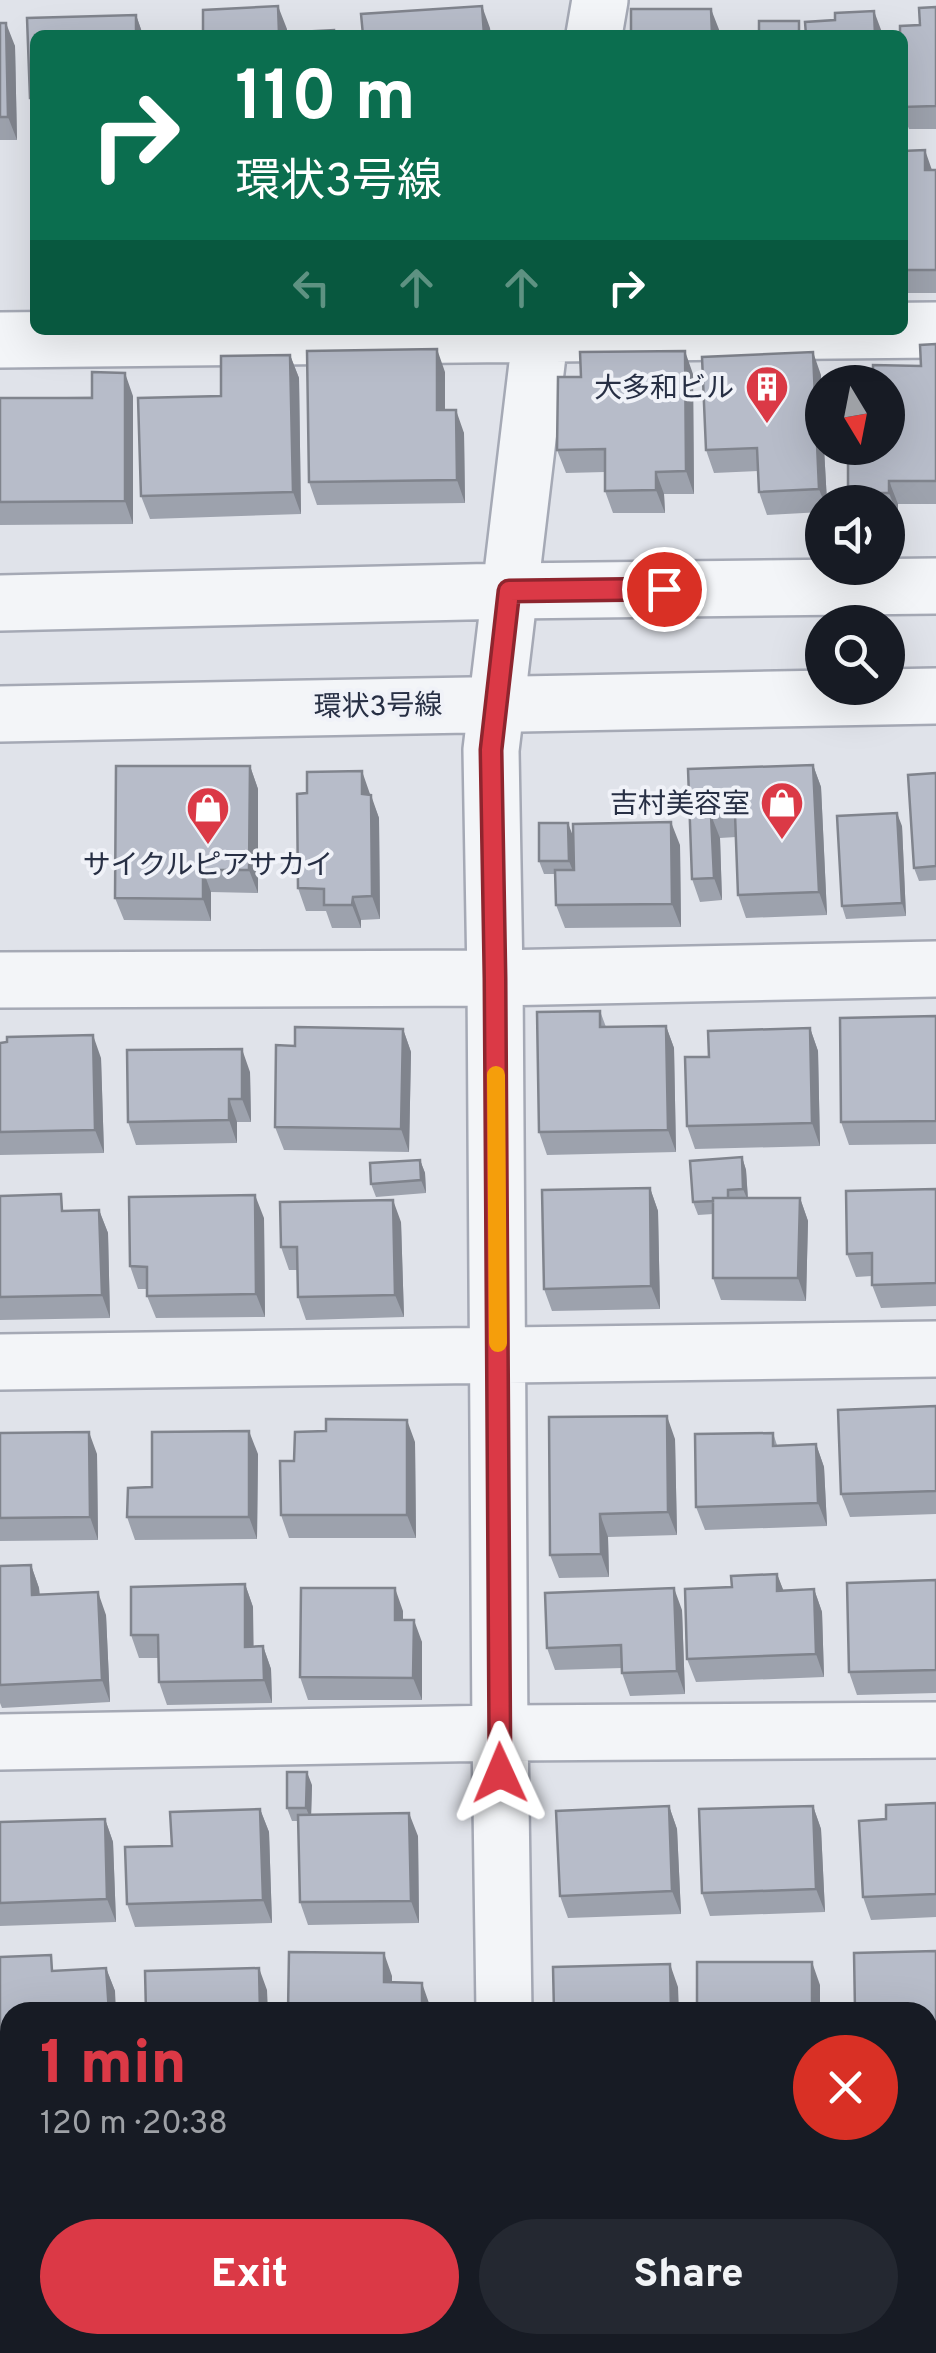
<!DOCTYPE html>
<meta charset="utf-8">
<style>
:root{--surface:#171b24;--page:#242831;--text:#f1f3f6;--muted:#9ea1a6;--accent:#db3946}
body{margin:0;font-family:Overpass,"Noto Sans JP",sans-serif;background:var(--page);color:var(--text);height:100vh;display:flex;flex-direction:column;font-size:38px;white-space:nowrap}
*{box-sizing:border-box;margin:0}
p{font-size:32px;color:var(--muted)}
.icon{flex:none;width:55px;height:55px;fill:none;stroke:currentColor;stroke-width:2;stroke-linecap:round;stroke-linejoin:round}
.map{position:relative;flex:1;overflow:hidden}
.details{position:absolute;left:0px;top:2002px;width:938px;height:352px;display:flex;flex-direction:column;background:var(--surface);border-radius:30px 30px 0 0;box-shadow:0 10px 40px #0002}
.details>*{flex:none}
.hud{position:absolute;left:30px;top:30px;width:878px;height:305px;border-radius:15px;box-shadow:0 10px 40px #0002;background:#0b6e4f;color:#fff;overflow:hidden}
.needle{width:65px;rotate:170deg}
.fabs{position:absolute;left:805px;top:365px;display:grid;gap:20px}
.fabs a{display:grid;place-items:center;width:100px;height:100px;border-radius:50%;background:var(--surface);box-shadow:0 10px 40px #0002;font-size:50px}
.pin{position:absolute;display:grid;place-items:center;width:85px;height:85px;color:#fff;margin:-42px;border:5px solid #fff;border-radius:50%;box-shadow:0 2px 10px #0007}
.me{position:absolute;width:110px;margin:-55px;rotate:359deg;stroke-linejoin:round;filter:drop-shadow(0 0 8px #0008)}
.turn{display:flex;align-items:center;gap:35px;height:210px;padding:0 40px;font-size:45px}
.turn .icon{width:130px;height:130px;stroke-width:2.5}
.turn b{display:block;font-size:70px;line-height:85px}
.lanes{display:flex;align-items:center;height:95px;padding:0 40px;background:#0003;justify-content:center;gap:50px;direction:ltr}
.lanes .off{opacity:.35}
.round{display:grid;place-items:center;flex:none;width:105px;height:105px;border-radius:52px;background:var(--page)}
.headline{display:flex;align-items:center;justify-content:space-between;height:170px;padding:0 40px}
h1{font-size:60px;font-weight:800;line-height:75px;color:var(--accent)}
.action{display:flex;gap:20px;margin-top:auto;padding:20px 40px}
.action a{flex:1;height:115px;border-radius:60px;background:var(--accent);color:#fff;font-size:40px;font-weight:800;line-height:115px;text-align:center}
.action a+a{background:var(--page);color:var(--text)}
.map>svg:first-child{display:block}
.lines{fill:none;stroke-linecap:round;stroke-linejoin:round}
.minor-casing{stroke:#a5a9b5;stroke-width:60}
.minor{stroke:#f3f5f8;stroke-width:55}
.wall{fill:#9da2ad}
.shaded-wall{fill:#80848d}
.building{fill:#b7bcc9;stroke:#80848d;stroke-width:2.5}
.route-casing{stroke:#8e252e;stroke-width:25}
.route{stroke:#db3946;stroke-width:18}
.slow{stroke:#f59e0b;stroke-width:18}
.labels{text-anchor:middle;stroke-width:8;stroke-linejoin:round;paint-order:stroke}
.poi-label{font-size:28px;fill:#272f44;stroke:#f0f2f8;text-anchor:end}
.street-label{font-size:28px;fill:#272f44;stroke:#f0f2f8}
</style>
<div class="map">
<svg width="936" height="2353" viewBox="0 0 936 2353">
<rect width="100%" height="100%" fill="#e0e3ea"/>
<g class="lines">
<g class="minor-casing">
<path id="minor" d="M 594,35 L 600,0
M 0,340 L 936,330
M 0,603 L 509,591 L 936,586
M 0,714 L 936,696
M 0,980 L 495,978 L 936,969
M 0,1362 L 936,1349
M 0,1742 L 500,1733 L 936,1730
M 504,2012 L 500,1733 L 495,978 L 491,750 L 541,330
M 928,2133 L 936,2133
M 0,2145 L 10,2145
M 510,2345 L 510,2353"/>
</g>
<use href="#minor" class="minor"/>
</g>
<path class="wall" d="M 936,7 L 936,129 L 909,129 L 902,112 L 902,35 L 920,25 Z
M 136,15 L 143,35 L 35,35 L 35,112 L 30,98 L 27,18 Z
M 0,23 L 15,46 L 17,140 L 0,140 Z
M 902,151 L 932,170 L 936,170 L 936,293 L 902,293 Z
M 936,344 L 936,504 L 898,504 L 898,516 L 888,516 L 888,502 L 852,502 L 848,493 L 873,379 L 921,366 Z
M 290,355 L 299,378 L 301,514 L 150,519 L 141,496 Z
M 445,372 L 445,410 L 464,433 L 465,503 L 317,505 L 309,482 Z
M 693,374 L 694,494 L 664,494 L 665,513 L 613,513 L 605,491 L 605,472 L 566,473 L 557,450 L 581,377 Z
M 821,375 L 822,448 L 824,448 L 827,502 L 822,502 L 822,512 L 767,515 L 759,492 L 758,471 L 714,473 L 706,450 Z
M 133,396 L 133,524 L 0,525 L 0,398 Z
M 813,765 L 821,787 L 827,915 L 746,918 L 738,895 L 736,837 L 720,838 L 722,900 L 700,902 L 692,879 L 688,769 Z
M 250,766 L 258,789 L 258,893 L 211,892 L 211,921 L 124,920 L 115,898 Z
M 936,773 L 936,880 L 919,881 L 914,868 Z
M 370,795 L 379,818 L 380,919 L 361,920 L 361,928 L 332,928 L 326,911 L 306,911 L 298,888 Z
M 902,826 L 906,916 L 846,919 L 842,906 Z
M 573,836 L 680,845 L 681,927 L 565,928 L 556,905 L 555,874 L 544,874 L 539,861 Z
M 600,1011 L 606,1027 L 666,1026 L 674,1048 L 676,1152 L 547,1155 L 539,1132 Z
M 936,1016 L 936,1144 L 849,1145 L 841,1122 Z
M 810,1028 L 818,1051 L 820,1146 L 695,1149 L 687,1126 L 709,1057 Z
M 403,1029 L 411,1052 L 409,1152 L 284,1150 L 275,1127 L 295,1046 Z
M 0,1043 L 101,1058 L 104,1153 L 0,1155 Z
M 250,1072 L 251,1122 L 237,1122 L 237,1143 L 136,1145 L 128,1122 Z
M 742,1157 L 746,1170 L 748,1198 L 800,1198 L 808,1221 L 806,1301 L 721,1300 L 713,1278 L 713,1214 L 698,1215 L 693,1202 Z
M 420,1160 L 425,1173 L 426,1193 L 376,1197 L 371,1184 Z
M 650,1188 L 658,1211 L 660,1309 L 552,1311 L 544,1289 Z
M 936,1189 L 936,1306 L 881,1308 L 872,1285 L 872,1276 L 856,1277 L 847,1254 Z
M 0,1196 L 68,1211 L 99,1210 L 108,1233 L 110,1318 L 0,1320 Z
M 264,1218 L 265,1317 L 156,1318 L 147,1296 L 147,1289 L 138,1289 L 130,1266 Z
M 401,1222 L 404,1317 L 306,1320 L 298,1297 L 298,1270 L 289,1270 L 281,1247 Z
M 936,1406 L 936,1514 L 850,1517 L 841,1494 Z
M 326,1431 L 415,1442 L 416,1538 L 289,1538 L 281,1515 L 294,1461 Z
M 0,1433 L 97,1454 L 98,1540 L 0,1541 Z
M 773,1433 L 777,1445 L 816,1444 L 824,1467 L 827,1526 L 705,1530 L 696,1507 Z
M 675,1439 L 677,1535 L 608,1537 L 609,1577 L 559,1578 L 550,1555 Z
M 258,1454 L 257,1539 L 135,1540 L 127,1517 L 152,1487 Z
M 31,1565 L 39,1588 L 40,1595 L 106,1615 L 110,1702 L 2,1708 L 0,1703 L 0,1566 Z
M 777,1574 L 783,1590 L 814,1589 L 822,1612 L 824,1677 L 696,1682 L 687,1659 L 732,1587 Z
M 936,1580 L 936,1693 L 857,1695 L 849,1672 Z
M 245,1584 L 253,1607 L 253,1647 L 263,1646 L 271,1669 L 272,1703 L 167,1705 L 159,1682 L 158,1658 L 139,1658 L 131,1635 Z
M 682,1610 L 685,1694 L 630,1696 L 622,1673 L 622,1668 L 555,1670 L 547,1648 Z
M 403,1611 L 403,1620 L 422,1642 L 422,1700 L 308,1700 L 300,1677 Z
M 312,1785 L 311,1815 L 418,1836 L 419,1923 L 308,1925 L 300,1902 L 298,1821 L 292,1821 L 287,1808 Z
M 936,1803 L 936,1917 L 871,1920 L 863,1897 L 886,1819 Z
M 669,1806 L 677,1829 L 681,1914 L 568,1918 L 560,1896 Z
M 813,1806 L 821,1829 L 825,1912 L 710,1916 L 702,1893 Z
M 260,1809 L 269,1832 L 272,1923 L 135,1927 L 127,1904 L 172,1846 Z
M 105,1819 L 113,1842 L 116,1922 L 0,1926 L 0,1822 Z
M 936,1951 L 936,2073 L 928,2073 L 928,2012 L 856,2012 L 855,2010 Z
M 0,1957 L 57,1971 L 106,1968 L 115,1991 L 10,2012 L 10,2081 L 0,2082 Z
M 928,2201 L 936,2201 L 936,2316 L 928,2316 Z
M 0,2226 L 10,2226 L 10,2337 L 0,2337 Z"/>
<path class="shaded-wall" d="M 278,6 L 287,29 L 287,35 L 280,35 Z
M 482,6 L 490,28 L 491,35 L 484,35 Z
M 711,9 L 720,32 L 720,35 L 712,35 Z
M 874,11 L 883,35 L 875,35 Z
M 136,15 L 143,35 L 136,35 Z
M 6,23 L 15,46 L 17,140 L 8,117 Z
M 925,150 L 933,173 L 925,170 Z
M 437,349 L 445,372 L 445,432 L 437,410 Z
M 685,351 L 693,374 L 694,494 L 686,471 Z
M 813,352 L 821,375 L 822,448 L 824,448 L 827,502 L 824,502 L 819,489 Z
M 290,355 L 299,378 L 301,514 L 293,492 Z
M 125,373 L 133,396 L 133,524 L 125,501 Z
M 456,410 L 464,433 L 465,503 L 457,480 Z
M 656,472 L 664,494 L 665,513 L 656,490 Z
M 889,481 L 898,504 L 898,516 L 889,493 Z
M 813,765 L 821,787 L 827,915 L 819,892 Z
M 250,766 L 258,789 L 258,893 L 249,870 Z
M 362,771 L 370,794 L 362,794 Z
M 371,795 L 379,818 L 380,919 L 372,896 Z
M 897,813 L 902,826 L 906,916 L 902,903 Z
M 711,815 L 720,838 L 722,900 L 714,878 Z
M 671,822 L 680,845 L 681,927 L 672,904 Z
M 568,823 L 573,836 L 574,874 L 569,861 Z
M 203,870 L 211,892 L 211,921 L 203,899 Z
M 353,897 L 361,920 L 361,928 L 352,905 Z
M 666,1026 L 674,1048 L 676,1152 L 668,1130 Z
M 810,1028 L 818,1051 L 820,1146 L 812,1123 Z
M 403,1029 L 411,1052 L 409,1152 L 401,1129 Z
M 93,1035 L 101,1058 L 104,1153 L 95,1130 Z
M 242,1049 L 250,1072 L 251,1122 L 242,1099 Z
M 229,1099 L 237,1122 L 237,1143 L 229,1120 Z
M 742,1157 L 746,1170 L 748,1201 L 743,1189 Z
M 420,1160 L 425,1173 L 426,1193 L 421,1180 Z
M 650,1188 L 658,1211 L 660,1309 L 651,1286 Z
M 255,1195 L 264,1218 L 265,1317 L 256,1294 Z
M 800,1198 L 808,1221 L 806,1301 L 798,1278 Z
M 393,1200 L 401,1222 L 404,1317 L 395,1295 Z
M 99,1210 L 108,1233 L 110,1318 L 102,1295 Z
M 667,1416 L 675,1439 L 677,1535 L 668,1512 Z
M 407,1420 L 415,1442 L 416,1538 L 407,1515 Z
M 249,1431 L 258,1454 L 257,1539 L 249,1517 Z
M 89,1432 L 97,1454 L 98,1540 L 90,1517 Z
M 816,1444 L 824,1467 L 827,1526 L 818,1503 Z
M 600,1514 L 608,1537 L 609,1577 L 601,1554 Z
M 31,1565 L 39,1588 L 41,1618 L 32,1595 Z
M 777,1574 L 786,1597 L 777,1591 Z
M 245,1584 L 253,1607 L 254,1670 L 245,1647 Z
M 395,1588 L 403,1611 L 403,1643 L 395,1620 Z
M 674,1588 L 682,1610 L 685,1694 L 677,1671 Z
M 814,1589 L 822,1612 L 824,1677 L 816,1654 Z
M 98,1592 L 106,1615 L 110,1702 L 102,1680 Z
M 414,1620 L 422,1642 L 422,1700 L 413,1678 Z
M 263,1646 L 271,1669 L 272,1703 L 264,1680 Z
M 307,1772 L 312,1785 L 311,1820 L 306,1808 Z
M 669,1806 L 677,1829 L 681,1914 L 672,1891 Z
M 813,1806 L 821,1829 L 825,1912 L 816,1889 Z
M 260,1809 L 269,1832 L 272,1923 L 263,1900 Z
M 409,1813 L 418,1836 L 419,1923 L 411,1901 Z
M 105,1819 L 113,1842 L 116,1922 L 107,1899 Z
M 384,1953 L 392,1976 L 392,2005 L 384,1982 Z
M 812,1962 L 820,1985 L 820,2012 L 812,2012 Z
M 670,1964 L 678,1987 L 679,2012 L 671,2012 Z
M 106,1968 L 115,1991 L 116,2012 L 109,2012 Z
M 259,1968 L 267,1990 L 268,2012 L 260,2012 Z
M 422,1983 L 430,2006 L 430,2012 L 422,2012 Z
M 850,2345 L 856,2345 L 858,2353 L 850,2353 Z"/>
<path class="building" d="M 278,6 L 279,33 L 334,30 L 334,35 L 203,35 L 203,10 Z
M 482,6 L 484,35 L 363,35 L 361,14 Z
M 936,7 L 936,106 L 902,107 L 902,35 L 900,35 L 900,26 L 920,25 L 919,8 Z
M 631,9 L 711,9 L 712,35 L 631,35 Z
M 874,11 L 875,35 L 806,35 L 805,22 L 835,20 L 835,13 Z
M 136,15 L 136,35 L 35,35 L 35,98 L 30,98 L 27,18 Z
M 759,21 L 799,21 L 799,35 L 737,35 L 737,33 L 759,33 Z
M 0,23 L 6,23 L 8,117 L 0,117 Z
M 925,150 L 925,170 L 936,170 L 936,270 L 902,270 L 902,151 Z
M 936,344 L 936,481 L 889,481 L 889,493 L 848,493 L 848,448 L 888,448 L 888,382 L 847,382 L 847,379 L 873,379 L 873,365 L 921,366 L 920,345 Z
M 437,349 L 437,410 L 456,410 L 457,480 L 309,482 L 307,351 Z
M 685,351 L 686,471 L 656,472 L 656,490 L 605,491 L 605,449 L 557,450 L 558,377 L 581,377 L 580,352 Z
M 813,352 L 819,489 L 759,492 L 757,448 L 706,450 L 702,357 Z
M 290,355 L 293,492 L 141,496 L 138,398 L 221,396 L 221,356 Z
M 92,372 L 125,373 L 125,501 L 0,502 L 0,398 L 92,398 Z
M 813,765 L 819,892 L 738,895 L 735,814 L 711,815 L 714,878 L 692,879 L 688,769 Z
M 116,766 L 250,766 L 249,870 L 203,870 L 203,899 L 115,898 Z
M 362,771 L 362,794 L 371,795 L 372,896 L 353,897 L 352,905 L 324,905 L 324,889 L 298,888 L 297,794 L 307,793 L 307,772 Z
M 936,773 L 936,866 L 914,868 L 908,775 Z
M 897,813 L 902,903 L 842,906 L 837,816 Z
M 671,822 L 672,904 L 556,905 L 555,870 L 574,870 L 573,824 Z
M 539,823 L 568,823 L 569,861 L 539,861 Z
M 600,1011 L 600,1027 L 666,1026 L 668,1130 L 539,1132 L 537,1012 Z
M 936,1016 L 936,1121 L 841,1122 L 840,1018 Z
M 295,1027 L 403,1029 L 401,1129 L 275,1127 L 276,1045 L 295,1046 Z
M 810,1028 L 812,1123 L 687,1126 L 685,1057 L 709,1057 L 708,1031 Z
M 93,1035 L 95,1130 L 0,1132 L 0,1043 L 7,1042 L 7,1037 Z
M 242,1049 L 242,1099 L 229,1099 L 229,1120 L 128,1122 L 127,1050 Z
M 742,1157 L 743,1189 L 728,1190 L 728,1198 L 713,1198 L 713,1201 L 693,1202 L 690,1161 Z
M 420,1160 L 421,1180 L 371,1184 L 370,1163 Z
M 650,1188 L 651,1286 L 544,1289 L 542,1190 Z
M 936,1189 L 936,1283 L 872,1285 L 872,1253 L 847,1254 L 846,1191 Z
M 61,1194 L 62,1211 L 99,1210 L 102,1295 L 0,1297 L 0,1196 Z
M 255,1195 L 256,1294 L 147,1296 L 147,1267 L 130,1266 L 129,1197 Z
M 713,1198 L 800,1198 L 798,1278 L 713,1278 Z
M 393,1200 L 395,1295 L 298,1297 L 297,1247 L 281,1247 L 280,1202 Z
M 936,1406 L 936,1491 L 841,1494 L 838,1410 Z
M 667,1416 L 668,1512 L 600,1514 L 601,1554 L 550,1555 L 549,1417 Z
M 326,1419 L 407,1420 L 407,1515 L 281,1515 L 280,1461 L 294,1461 L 295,1432 L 326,1431 Z
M 249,1431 L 249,1517 L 127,1517 L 128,1488 L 152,1487 L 152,1432 Z
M 89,1432 L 90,1517 L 0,1518 L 0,1433 Z
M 773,1433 L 773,1446 L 816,1444 L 818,1503 L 696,1507 L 695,1434 Z
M 31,1565 L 32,1595 L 98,1592 L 102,1680 L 0,1685 L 0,1566 Z
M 777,1574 L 777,1591 L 814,1589 L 816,1654 L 687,1659 L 685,1589 L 732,1587 L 731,1576 Z
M 936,1580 L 936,1670 L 849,1672 L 847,1583 Z
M 245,1584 L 245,1647 L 263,1646 L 264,1680 L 159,1682 L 158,1635 L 131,1635 L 131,1587 Z
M 301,1588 L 395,1588 L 395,1620 L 414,1620 L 413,1678 L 300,1677 Z
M 674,1588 L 677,1671 L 622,1673 L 621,1645 L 547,1648 L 545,1593 Z
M 287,1772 L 307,1772 L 306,1808 L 287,1808 Z
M 936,1803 L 936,1894 L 863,1897 L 859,1821 L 886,1819 L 886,1805 Z
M 669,1806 L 672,1891 L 560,1896 L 556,1811 Z
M 813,1806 L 816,1889 L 702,1893 L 699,1809 Z
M 260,1809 L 263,1900 L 127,1904 L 125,1847 L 172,1846 L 170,1812 Z
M 409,1813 L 411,1901 L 300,1902 L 298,1815 Z
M 105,1819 L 107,1899 L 0,1903 L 0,1822 Z
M 936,1951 L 936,2050 L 928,2050 L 928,2012 L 868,2012 L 868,2010 L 855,2010 L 854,1953 Z
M 289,1952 L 384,1953 L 384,1982 L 422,1983 L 422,2012 L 288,2012 Z
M 51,1955 L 52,1971 L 106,1968 L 109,2012 L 10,2012 L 10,2058 L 0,2059 L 0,1957 Z
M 697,1962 L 812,1962 L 812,2012 L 697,2012 Z
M 670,1964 L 671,2012 L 554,2012 L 553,1967 Z
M 259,1968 L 260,2012 L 146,2012 L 145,1971 Z
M 928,2201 L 936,2201 L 936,2293 L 928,2293 Z
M 0,2226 L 10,2226 L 10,2314 L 0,2314 Z
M 153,2345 L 154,2353 L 134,2353 L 134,2346 Z
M 793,2345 L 850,2345 L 850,2353 L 793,2353 Z"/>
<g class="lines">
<g class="route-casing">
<path id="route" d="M 500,1773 L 495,978 L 491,750 L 509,591 L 664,589"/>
</g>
<use href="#route" class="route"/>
<path class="slow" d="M 496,1075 L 498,1343"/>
</g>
<defs>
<g id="building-pin" transform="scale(2.25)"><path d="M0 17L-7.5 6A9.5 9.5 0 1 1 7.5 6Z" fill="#db3946" stroke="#f0f2f8"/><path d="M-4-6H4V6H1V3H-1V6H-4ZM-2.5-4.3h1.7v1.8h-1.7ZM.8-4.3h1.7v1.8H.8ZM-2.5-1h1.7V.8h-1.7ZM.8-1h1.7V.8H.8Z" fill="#fff"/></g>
<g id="shop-pin" transform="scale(2.25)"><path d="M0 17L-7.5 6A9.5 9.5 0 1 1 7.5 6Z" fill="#db3946" stroke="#f0f2f8"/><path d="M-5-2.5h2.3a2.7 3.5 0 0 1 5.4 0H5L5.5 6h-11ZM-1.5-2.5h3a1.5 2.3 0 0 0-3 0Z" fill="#fff"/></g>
</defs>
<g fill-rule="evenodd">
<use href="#building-pin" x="767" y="387"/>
<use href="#shop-pin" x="782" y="803"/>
<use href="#shop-pin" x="208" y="808"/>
</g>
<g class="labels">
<g class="poi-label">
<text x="734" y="397">大多和ビル</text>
<text x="750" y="813">吉村美容室</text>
<text x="208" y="874" text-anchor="middle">サイクルピアサカイ</text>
</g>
<g class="street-label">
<text transform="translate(378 705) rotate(-1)" y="10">環状3号線</text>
</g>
</g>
</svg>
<div class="fabs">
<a><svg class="needle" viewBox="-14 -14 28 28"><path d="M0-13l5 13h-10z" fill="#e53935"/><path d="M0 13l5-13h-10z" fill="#9ea1a6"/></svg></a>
<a><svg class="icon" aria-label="sound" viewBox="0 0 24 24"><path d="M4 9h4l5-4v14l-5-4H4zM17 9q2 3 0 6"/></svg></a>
<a><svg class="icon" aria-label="search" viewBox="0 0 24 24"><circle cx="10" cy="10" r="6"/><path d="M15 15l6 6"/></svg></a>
</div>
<div class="pin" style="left:664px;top:589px;background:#d93025"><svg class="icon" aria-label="arrive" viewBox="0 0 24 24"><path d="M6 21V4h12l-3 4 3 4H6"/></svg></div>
<svg class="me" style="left:500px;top:1773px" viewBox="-20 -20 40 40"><path d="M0-17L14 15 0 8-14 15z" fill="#db3946" stroke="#fff" stroke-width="4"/></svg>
<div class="hud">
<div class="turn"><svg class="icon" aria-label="right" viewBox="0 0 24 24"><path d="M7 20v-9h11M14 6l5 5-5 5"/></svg><div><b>110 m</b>環状3号線</div></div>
<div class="lanes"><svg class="icon off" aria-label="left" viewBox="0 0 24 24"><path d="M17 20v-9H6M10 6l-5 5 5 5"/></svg><svg class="icon off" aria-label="ahead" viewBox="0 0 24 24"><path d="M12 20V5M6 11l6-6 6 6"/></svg><svg class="icon off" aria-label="ahead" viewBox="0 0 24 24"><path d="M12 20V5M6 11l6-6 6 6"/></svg><svg class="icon" aria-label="right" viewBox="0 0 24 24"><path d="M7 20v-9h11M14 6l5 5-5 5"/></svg></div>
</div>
<section class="details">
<div class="headline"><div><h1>1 min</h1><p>120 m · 20:38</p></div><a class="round" style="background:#d93025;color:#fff"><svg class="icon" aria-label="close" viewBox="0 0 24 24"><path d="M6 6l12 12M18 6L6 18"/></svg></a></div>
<div class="action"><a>Exit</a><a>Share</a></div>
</section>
</div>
